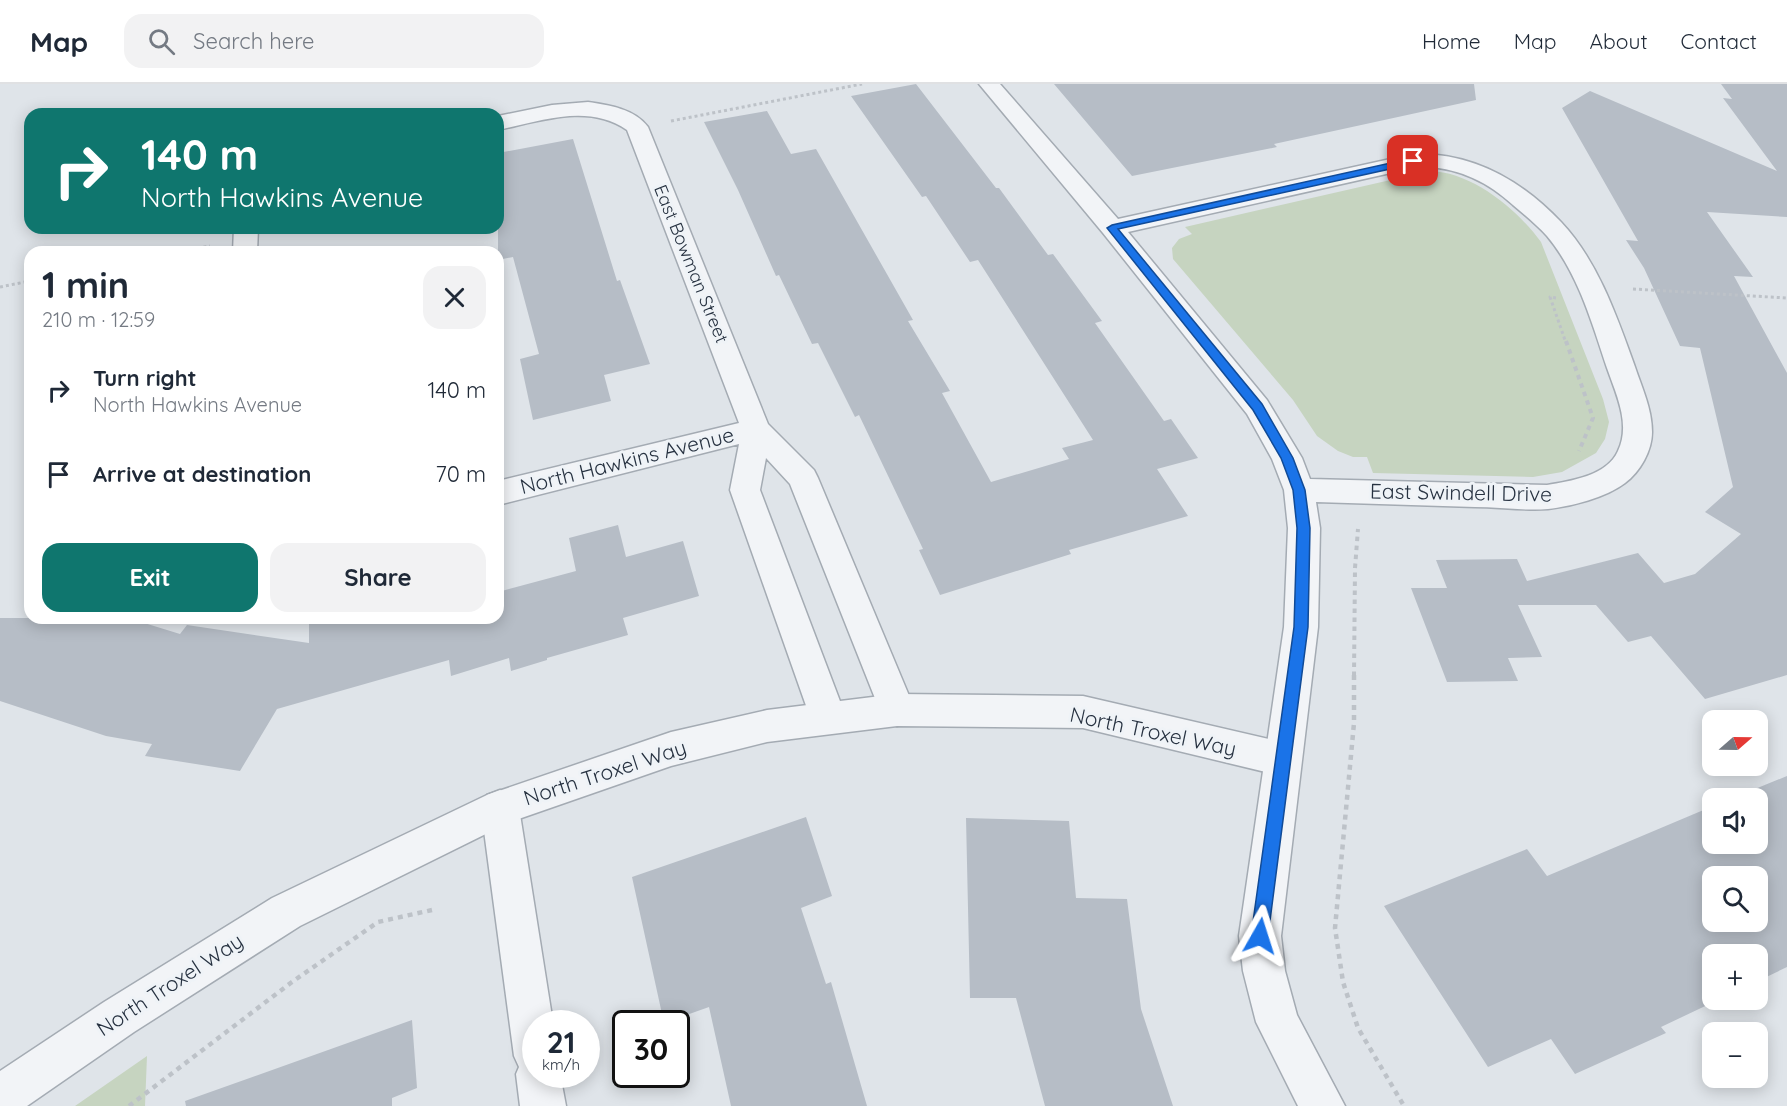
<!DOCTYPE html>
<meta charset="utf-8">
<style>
:root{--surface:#fff;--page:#f2f2f3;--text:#1f2937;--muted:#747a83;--line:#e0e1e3;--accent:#0f766e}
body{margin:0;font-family:Quicksand,sans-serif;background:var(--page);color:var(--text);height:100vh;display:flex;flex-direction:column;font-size:22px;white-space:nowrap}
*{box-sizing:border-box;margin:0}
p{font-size:20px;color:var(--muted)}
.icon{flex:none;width:33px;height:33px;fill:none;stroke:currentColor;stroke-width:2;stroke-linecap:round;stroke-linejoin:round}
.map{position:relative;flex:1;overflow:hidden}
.panel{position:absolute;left:24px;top:162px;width:480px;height:378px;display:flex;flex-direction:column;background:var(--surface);border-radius:18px;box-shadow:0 3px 15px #0003}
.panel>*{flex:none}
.guide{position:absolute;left:24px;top:24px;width:480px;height:126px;border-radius:18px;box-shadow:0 3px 15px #0003;background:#0f766e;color:#fff;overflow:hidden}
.needle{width:39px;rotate:70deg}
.fabs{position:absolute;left:1702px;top:626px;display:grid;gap:12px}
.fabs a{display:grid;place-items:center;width:66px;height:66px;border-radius:12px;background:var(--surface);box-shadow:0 3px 15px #0003;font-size:30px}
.speed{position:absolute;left:522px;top:926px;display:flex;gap:12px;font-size:30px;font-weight:700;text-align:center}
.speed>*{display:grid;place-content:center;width:78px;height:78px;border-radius:50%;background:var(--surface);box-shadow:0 3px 15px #0003;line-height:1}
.speed small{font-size:15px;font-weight:400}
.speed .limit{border:3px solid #111;border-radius:9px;background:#fff;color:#111}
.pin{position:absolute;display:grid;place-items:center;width:51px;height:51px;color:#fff;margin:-26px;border-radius:12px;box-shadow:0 3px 9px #0006}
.me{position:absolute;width:66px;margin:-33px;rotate:6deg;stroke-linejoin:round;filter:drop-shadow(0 0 4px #0008)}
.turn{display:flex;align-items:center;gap:21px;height:126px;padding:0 18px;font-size:27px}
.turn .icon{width:78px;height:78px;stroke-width:2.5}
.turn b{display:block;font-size:42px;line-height:51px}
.round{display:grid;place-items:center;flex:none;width:63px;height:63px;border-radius:18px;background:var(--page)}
.summary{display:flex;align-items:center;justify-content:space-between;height:102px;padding:0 18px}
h1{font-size:36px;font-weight:800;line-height:45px}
.cta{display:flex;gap:12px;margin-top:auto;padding:12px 18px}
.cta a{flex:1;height:69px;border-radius:18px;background:var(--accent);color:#fff;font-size:24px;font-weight:800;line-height:69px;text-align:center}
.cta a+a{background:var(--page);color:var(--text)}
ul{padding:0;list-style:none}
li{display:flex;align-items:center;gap:18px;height:84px;padding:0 18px}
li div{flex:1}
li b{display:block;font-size:22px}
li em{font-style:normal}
header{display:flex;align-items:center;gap:36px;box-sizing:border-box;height:84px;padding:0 30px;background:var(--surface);border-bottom:2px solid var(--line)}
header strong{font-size:28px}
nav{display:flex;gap:33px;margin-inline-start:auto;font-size:21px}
.search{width:420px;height:54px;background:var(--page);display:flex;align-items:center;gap:15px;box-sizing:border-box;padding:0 21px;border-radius:18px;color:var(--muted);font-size:22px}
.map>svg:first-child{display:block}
.green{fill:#c6d4c0}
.building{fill:#b6bdc6;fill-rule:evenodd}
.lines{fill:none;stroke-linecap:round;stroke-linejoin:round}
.minor-casing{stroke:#a4abb3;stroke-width:3}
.tertiary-casing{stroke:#a4abb3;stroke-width:3}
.path-far2{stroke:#bdc2c8;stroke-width:3;stroke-dasharray:3 3;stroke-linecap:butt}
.path-far1{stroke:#bdc2c8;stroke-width:4;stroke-dasharray:4.5 4.5;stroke-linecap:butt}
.path{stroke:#bdc2c8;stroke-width:4.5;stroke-dasharray:5 5;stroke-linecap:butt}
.minor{fill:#f2f4f7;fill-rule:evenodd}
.tertiary{fill:#f2f4f7;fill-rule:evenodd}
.route{fill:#1a73e8;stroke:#114b97;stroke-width:1.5}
.labels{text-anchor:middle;stroke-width:6;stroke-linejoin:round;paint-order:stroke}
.far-street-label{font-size:18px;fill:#273241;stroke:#eff3f7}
.street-label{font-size:21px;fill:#273241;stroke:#eff3f7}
</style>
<header>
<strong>Map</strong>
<div class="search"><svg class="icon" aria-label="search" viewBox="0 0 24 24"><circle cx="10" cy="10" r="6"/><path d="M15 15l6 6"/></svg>Search here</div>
<nav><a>Home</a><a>Map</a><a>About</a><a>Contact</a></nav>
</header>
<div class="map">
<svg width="1787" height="1022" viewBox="0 0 1787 1022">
<rect width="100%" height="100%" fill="#dfe4e9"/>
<path class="green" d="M 1430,87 C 1472,88 1517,125 1541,158 L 1603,315 L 1609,338 L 1605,355 L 1596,369 L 1562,388 L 1533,393 L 1373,389 L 1367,373 L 1353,373 L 1338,367 L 1317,352 L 1293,316 L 1173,175 L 1172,164 L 1179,155 L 1192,150 L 1185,143 Z
M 147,972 L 145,1022 L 75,1022 Z"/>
<path class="building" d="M 916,0 L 996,104 L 999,104 L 1048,171 L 1053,170 L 1102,237 L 1095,239 L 1164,337 L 1171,335 L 1198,374 L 1157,385 L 1188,432 L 1069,466 L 1071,470 L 940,511 L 919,466 L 923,465 L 859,331 L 855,333 L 818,259 L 812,260 L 779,191 L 776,192 L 738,106 L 704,38 L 767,27 L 791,70 L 816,65 L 913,236 L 908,237 L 950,307 L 942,309 L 991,398 L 1069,375 L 1062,364 L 1093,356 L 978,176 L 970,178 L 926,112 L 922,113 L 851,12 Z
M 1054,0 L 1474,0 L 1476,16 L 1274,60 L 1277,63 L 1132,92 Z
M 1721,0 L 1787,0 L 1787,133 L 1707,128 L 1753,193 L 1734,192 L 1787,289 L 1787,591 L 1705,615 L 1651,552 L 1628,558 L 1596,521 L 1518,521 L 1542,573 L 1508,574 L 1518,597 L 1447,598 L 1411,504 L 1447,504 L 1436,476 L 1517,475 L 1527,497 L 1638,469 L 1664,499 L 1695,490 L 1741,450 L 1705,428 L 1733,403 L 1700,264 L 1680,262 L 1644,184 L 1626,156 L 1638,157 L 1562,24 L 1590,7 L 1777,87 L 1723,14 L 1732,15 Z
M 573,55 L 617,197 L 620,196 L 650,280 L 604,291 L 611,317 L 533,336 L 520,275 L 539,270 L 513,173 L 498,176 L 498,69 Z
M 618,441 L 626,473 L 683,457 L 699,512 L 623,534 L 628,551 L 547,574 L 547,576 L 511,587 L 509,574 L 451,592 L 449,576 L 277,625 L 240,687 L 145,672 L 152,660 L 106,652 L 0,617 L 0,534 L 128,534 L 180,550 L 187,541 L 309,559 L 309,534 L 498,534 L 498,508 L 576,487 L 569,454 Z
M 1787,692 L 1787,883 L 1758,897 L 1758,870 L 1713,870 L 1713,915 L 1720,915 L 1661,943 L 1666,949 L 1575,990 L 1551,955 L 1488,983 L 1384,822 L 1527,765 L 1547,792 L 1713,722 L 1713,759 L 1758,759 L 1758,714 L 1733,714 ZM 1713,792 L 1758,792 L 1758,837 L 1713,837 Z
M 806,733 L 832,812 L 801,824 L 826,900 L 831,898 L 867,1022 L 731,1022 L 709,923 L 664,939 L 632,793 Z
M 966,734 L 1069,737 L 1076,814 L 1127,815 L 1141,925 L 1173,1022 L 1045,1022 L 1016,914 L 970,914 Z
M 412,936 L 417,1004 L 392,1014 L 392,1022 L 186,1022 L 185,1017 Z"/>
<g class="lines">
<g class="minor-casing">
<path id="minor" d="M 979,0 L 1000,0 L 1118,135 L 1413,70 C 1472,68 1521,96 1561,138 C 1598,177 1617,233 1635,283 C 1642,304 1652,325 1652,348 C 1652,367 1640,388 1625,399 C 1605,414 1572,422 1548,425 C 1524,427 1499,423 1475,423 C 1422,421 1369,420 1316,418 L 1320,444 L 1318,543 L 1281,852 L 1285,887 L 1297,931 L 1345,1022 L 1298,1022 L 1256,938 L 1243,887 L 1239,852 L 1284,543 L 1288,444 L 1284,406 L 1272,375 L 1247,330 L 1103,149 ZM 1428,83 C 1461,85 1489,99 1513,121 C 1525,131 1537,141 1547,152 C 1578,189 1592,239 1607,284 C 1616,310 1631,340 1618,367 C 1607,392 1570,397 1547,401 L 1310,395 L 1302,374 L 1267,316 L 1128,148 L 1413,84 Z
M 588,18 C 609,21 635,25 648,43 L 768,340 L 814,386 L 818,394 L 915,626 L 910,637 L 897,642 L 884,637 L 790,400 L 766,374 L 760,406 L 846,633 L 841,644 L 828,649 L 815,644 L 810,633 L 730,406 L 739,360 L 498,421 L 498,397 L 739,339 L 627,46 C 588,19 541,37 498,46 L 498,32 L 552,21 Z
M 234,144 L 258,144 L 257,168 L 233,168 Z
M 500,706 L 513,711 L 519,724 L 553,939 L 536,939 L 536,990 L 560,990 L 566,1022 L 520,1022 L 516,990 L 519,983 L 514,972 L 481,724 L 487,711 Z"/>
</g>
<g class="tertiary-casing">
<path id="tertiary" d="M 897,610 L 1083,612 L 1282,658 L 1295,663 L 1300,675 L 1295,687 L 1282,692 L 1083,644 L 897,642 L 767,658 L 671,682 L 510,738 L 300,842 L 134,948 L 27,1022 L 0,1022 L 0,987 L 104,918 L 272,814 L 487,711 L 671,648 L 767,626 Z"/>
</g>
<path class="path-far2" d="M 671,37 L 862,0
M 180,168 L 210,162
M 0,203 L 30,197
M 1633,205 L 1787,214
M 1556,214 L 1550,213 L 1566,259"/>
<path class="path-far1" d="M 1566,257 L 1593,334 L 1579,367
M 1354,592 L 1355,484 L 1358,445"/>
<path class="path" d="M 1354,591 L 1354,639 L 1335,844 L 1343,898 L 1358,944 L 1404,1022
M 129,1022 L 292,898 L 378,838 L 432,826"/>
<use href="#minor" class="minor"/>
<use href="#tertiary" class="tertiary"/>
</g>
<path class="route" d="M 1413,74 L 1418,77 L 1417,79 L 1118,145 L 1262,320 L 1293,374 L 1305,406 L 1310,444 L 1308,543 L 1268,852 L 1266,858 L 1260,860 L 1254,858 L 1251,852 L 1294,543 L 1297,444 L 1293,406 L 1281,374 L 1253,326 L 1107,144 L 1112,141 Z"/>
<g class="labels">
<g class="far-street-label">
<text transform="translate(691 180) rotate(68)" y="6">East Bowman Street</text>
</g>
<g class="street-label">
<text transform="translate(627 377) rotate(-14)" y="7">North Hawkins Avenue</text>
<text transform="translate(1461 409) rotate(1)" y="7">East Swindell Drive</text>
<text transform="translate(1153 648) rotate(12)" y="7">North Troxel Way</text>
<text transform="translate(605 689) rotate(-18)" y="7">North Troxel Way</text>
<text transform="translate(170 901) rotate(-33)" y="7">North Troxel Way</text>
</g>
</g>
</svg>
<div class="fabs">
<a><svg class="needle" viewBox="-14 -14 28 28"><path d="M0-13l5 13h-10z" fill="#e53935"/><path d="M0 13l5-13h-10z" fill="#747a83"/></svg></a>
<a><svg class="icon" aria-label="sound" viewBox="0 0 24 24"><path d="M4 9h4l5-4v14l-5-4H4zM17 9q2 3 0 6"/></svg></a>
<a><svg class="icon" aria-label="search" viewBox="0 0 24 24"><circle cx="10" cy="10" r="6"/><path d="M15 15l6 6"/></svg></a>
<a>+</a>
<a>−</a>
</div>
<div class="speed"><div>21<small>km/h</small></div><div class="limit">30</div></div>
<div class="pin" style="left:1413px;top:77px;background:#d93025"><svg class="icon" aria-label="arrive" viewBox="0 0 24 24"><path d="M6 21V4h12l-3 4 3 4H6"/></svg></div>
<svg class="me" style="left:1260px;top:852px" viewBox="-20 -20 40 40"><path d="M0-17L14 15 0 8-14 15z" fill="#1a73e8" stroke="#fff" stroke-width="4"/></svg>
<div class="guide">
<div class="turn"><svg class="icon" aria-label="right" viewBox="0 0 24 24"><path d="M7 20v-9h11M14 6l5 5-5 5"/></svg><div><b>140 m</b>North Hawkins Avenue</div></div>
</div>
<section class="panel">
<div class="summary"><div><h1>1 min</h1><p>210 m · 12:59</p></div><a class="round"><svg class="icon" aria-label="close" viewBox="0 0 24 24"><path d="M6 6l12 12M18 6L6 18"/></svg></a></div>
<ul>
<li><svg class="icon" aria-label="right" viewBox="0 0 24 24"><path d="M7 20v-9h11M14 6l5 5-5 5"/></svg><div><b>Turn right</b><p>North Hawkins Avenue</p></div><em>140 m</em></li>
<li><svg class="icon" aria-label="arrive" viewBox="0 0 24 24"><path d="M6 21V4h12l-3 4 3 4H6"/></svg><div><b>Arrive at destination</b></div><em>70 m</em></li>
</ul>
<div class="cta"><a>Exit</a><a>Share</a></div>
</section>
</div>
